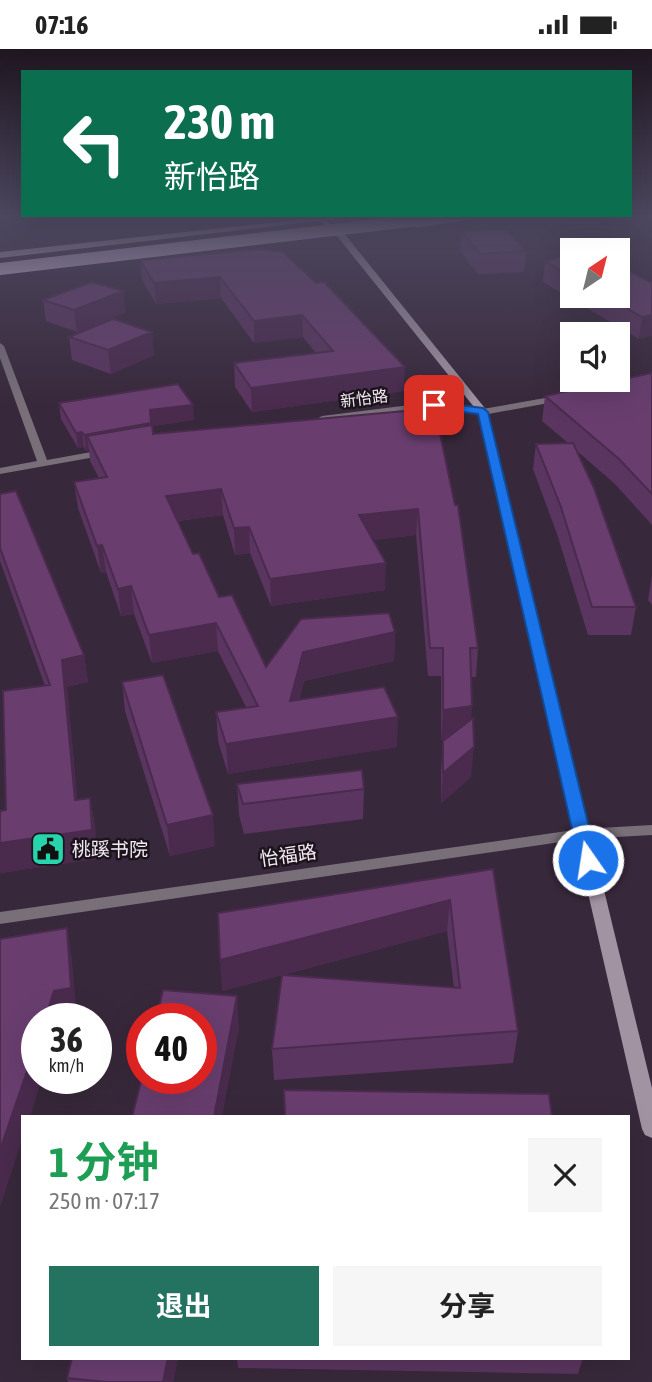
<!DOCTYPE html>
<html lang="zh">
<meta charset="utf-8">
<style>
:root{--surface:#fff;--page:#f6f6f6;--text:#222;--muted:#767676;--accent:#247361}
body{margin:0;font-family:"Asap Condensed","Noto Sans SC",sans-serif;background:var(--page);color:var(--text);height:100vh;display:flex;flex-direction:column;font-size:26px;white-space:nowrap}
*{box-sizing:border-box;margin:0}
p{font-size:23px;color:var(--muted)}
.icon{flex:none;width:38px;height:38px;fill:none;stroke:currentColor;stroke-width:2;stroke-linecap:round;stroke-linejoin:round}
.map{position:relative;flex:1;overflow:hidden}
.details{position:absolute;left:21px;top:1066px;width:609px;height:245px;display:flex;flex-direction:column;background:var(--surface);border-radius:0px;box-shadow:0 7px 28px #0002}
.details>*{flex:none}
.guide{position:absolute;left:21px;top:21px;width:611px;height:147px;border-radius:0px;box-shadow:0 7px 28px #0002;background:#0b6e4f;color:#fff;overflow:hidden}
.needle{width:46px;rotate:35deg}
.controls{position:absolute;left:560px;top:189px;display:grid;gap:14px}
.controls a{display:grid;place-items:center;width:70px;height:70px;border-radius:0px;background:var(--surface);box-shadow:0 7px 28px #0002;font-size:35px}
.speed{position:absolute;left:21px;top:954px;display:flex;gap:14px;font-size:35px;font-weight:700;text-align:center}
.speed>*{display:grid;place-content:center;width:91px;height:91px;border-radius:50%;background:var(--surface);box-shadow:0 7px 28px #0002;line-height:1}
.speed small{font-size:18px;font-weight:400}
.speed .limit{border:10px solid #d22;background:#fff;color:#111}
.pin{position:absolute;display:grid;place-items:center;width:60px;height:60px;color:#fff;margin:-30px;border-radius:14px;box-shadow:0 4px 10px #0006}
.me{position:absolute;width:77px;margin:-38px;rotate:347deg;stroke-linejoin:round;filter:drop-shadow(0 0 5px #0008)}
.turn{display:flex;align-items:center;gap:24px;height:147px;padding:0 28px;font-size:32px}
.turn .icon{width:91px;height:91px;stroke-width:2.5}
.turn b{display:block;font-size:49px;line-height:60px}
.round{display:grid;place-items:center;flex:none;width:74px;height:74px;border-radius:0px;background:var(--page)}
.head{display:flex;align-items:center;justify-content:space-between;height:119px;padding:0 28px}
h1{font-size:42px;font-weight:700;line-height:52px;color:#1e9e55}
.action{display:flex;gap:14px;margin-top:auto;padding:14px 28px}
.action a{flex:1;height:80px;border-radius:0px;background:var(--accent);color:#fff;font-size:28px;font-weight:700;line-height:80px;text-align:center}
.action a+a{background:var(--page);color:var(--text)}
.status{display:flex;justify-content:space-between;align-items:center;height:49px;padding:0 35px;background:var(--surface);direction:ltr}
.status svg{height:19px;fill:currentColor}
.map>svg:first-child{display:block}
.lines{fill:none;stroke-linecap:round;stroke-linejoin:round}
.street{fill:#786f79;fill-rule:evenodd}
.secondary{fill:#a193a2;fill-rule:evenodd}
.primary{fill:#c0afc3;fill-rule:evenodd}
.highway-bridge{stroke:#ddc8e0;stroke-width:12}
.wall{fill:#5a355f;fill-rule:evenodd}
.shaded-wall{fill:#4a2b4e}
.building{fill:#693e6f;stroke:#4a2b4e;stroke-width:2}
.route{fill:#1a73e8;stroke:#114b97;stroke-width:2}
.labels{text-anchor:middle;stroke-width:5;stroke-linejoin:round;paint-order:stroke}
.far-street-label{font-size:16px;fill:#f4e9f5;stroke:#1b141c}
.poi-label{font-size:19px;fill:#f4e9f5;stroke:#1b141c;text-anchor:start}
.street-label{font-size:19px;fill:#f4e9f5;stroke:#1b141c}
</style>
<div class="status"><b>07:16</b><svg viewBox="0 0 49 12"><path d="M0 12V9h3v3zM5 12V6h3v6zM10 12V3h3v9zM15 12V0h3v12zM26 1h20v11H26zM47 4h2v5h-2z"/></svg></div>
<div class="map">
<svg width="652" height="1333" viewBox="0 0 652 1333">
<rect width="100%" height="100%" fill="#38283b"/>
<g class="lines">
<path class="street" d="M 0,294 L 4,297 L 47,411 L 108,400 L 113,403 L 112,405 L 0,425 L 0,419 L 37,412 L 0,309 Z
M 562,346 L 567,349 L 565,351 L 483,366 L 434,359 L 322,373 L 317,370 L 322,367 L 434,353 L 483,360 Z
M 652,776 L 652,786 L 581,790 L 0,875 L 0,863 L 581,780 Z"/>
<path class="secondary" d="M 320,170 L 324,170 L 343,183 L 488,363 L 652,1039 L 652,1089 L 645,1086 L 642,1080 L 478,363 L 337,187 L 320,172 Z"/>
<path class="primary" d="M 313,169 L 344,169 L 0,209 L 0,203 Z
M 451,169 L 479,169 L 417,179 L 413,176 Z"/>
<path class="highway-bridge" d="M 0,220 L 436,169"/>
</g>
<path class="wall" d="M 461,182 L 526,202 L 524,223 L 478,225 L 460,202 Z
M 260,200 L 404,342 L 252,363 L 235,338 L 234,314 L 316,304 L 303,288 L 254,294 L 221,249 L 156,255 L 142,231 L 140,211 Z
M 572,205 L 572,247 L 618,247 L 652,234 L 639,290 L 543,233 L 545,212 Z
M 123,242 L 125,264 L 77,283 L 46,272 L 43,251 Z
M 152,283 L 154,306 L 111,325 L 72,311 L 69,288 Z
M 652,324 L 652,476 L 615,435 L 577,402 L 636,558 L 631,586 L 588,586 L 557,485 L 533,420 L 536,395 L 568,394 L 542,372 L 545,347 Z
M 59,354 L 194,371 L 152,377 L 153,385 L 405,362 L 478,599 L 476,628 L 471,628 L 471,728 L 441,754 L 441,721 L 443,692 L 445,690 L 441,691 L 441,627 L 428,627 L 416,486 L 373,491 L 385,541 L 271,557 L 250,504 L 235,506 L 223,466 L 178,472 L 193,505 L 219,548 L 266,618 L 395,583 L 394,612 L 304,632 L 299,651 L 397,698 L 228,725 L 218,692 L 216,663 L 246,658 L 218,602 L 152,614 L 134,565 L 121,567 L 106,523 L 101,524 L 78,459 L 74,433 L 99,429 L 90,412 L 89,401 L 86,402 L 84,398 L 78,399 L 61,370 Z
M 0,445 L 84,606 L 88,633 L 67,638 L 77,751 L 90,749 L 95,777 L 96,810 L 0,824 L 0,762 L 6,761 L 45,637 L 0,512 Z
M 652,527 L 652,556 L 648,551 Z
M 122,633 L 215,797 L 170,807 L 125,662 Z
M 237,735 L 364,740 L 363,770 L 244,785 L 239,766 Z
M 493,820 L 518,982 L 513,1014 L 274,1031 L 272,1000 L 282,926 L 222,942 ZM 447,882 L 454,939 L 283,926 Z
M 72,1309 L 178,1309 L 173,1333 L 68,1333 L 67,1329 Z
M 237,1309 L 583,1309 L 578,1325 L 238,1319 Z"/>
<path class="shaded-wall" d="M 30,169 L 58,169 L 30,172 Z
M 220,228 L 221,249 L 156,255 L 154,234 Z
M 123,242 L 125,264 L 77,283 L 74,261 Z
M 302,266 L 303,288 L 254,294 L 254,272 Z
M 652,266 L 652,287 L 639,290 L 642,268 Z
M 152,283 L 154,306 L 111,325 L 108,301 Z
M 405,318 L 404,342 L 252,363 L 251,339 Z
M 193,356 L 194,371 L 87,387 L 89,401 L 86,402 L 84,386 L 150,361 Z
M 82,383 L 84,398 L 78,399 L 76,384 Z
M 221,440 L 223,466 L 169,473 L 166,447 Z
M 418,460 L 416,486 L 358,493 L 359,466 Z
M 249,478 L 250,504 L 235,506 L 234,479 Z
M 102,496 L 106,523 L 101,524 L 97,497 Z
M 386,514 L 385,541 L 271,557 L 270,530 Z
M 131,537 L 134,565 L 121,567 L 118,540 Z
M 216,574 L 218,602 L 152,614 L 149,586 Z
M 395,583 L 394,612 L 304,632 L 290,681 L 290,652 L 303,603 Z
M 84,606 L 88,633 L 67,638 L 80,779 L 75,751 L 62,611 Z
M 472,657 L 470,686 L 441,691 L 443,661 Z
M 398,668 L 397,698 L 228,725 L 226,695 Z
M 474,698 L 471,728 L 441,754 L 443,724 Z
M 90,749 L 95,777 L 96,810 L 0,824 L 0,794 Z
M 213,766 L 215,797 L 170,807 L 167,776 Z
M 450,851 L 447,882 L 222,942 L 220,911 Z
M 67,879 L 72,911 L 77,970 L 45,970 Z
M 237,947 L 239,979 L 222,1068 L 214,1068 Z
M 37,993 L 37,1029 L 42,1029 L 30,1068 L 23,1068 L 23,1088 L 0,1158 L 0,1101 Z
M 168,1309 L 178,1309 L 173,1333 L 163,1333 Z"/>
<path class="building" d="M 506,180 L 526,202 L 480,205 L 461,182 Z
M 260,200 L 282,202 L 316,234 L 324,233 L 405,318 L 251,339 L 234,314 L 333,302 L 302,266 L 254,272 L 220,228 L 154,234 L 140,211 Z
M 572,205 L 572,228 L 545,212 Z
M 618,216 L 652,234 L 652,266 L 642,268 L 606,247 L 618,247 Z
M 92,233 L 123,242 L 74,261 L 43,251 Z
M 113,270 L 152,283 L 108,301 L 69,288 Z
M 652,324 L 652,445 L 619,410 L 545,347 Z
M 178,335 L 193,356 L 150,361 L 151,374 L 84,386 L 82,383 L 76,384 L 59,354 Z
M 435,361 L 455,456 L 458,456 L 478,599 L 470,599 L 472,657 L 443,661 L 443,599 L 430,599 L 418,460 L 359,466 L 386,514 L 270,530 L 249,478 L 234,479 L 221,440 L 166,447 L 193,505 L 199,504 L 219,548 L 232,546 L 266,618 L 301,570 L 389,564 L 395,583 L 303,603 L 290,652 L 384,638 L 398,668 L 226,695 L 216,663 L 258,657 L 216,574 L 149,586 L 131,537 L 118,540 L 102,496 L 97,497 L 74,433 L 107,428 L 87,387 L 152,376 L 153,385 L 405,362 Z
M 573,394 L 594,439 L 636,558 L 592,558 L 561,458 L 536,395 Z
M 16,442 L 84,606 L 62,611 L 75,751 L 90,749 L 92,781 L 0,794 L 0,762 L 6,761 L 3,642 L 50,636 L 0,499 L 0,445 Z
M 163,626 L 213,766 L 167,776 L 122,633 Z
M 473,669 L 474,698 L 443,724 L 443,692 Z
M 362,721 L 364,740 L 243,755 L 237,735 Z
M 493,820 L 518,982 L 272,1000 L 282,926 L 460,939 L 450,851 L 220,911 L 218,864 Z
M 67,879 L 71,939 L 54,942 L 45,970 L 37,970 L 37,993 L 0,1101 L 0,890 Z
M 163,941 L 237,947 L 214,1068 L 132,1068 L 142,1028 L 201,1029 L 201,970 L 156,970 Z
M 284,1041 L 549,1045 L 552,1068 L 285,1068 Z
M 72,1309 L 168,1309 L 163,1333 L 106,1333 L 67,1329 Z"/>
<linearGradient id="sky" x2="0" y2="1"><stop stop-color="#1f1620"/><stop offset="0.47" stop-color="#4d4860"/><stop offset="1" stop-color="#4d4860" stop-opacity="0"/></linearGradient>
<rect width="652" height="356" fill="url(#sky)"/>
<path class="route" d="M 434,353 L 483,359 L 488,363 L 597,811 L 594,816 L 581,816 L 579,811 L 478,365 L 430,359 L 429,356 Z"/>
<defs>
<g id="civic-square" transform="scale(1.75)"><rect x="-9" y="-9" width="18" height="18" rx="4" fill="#27d5ad" stroke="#1b141c"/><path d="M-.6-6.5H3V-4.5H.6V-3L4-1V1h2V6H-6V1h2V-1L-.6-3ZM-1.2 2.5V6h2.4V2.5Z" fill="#111"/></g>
</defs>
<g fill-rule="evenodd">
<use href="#civic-square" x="48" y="800"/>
</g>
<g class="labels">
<g class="far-street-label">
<text transform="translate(364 349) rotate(-7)" y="6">新怡路</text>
</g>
<g class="poi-label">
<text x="72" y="807">桃蹊书院</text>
</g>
<g class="street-label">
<text transform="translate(288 806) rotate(-8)" y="7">怡福路</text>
</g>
</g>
</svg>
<div class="controls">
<a><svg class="needle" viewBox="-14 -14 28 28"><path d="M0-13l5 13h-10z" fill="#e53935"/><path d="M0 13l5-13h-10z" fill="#767676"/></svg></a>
<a><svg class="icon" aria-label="sound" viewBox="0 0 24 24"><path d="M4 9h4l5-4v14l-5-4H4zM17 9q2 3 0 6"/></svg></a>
</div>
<div class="speed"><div>36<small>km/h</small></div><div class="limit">40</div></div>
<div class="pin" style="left:434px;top:356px;background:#d93025"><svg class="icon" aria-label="arrive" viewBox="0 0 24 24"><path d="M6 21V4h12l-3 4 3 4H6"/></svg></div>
<svg class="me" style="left:588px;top:811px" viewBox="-20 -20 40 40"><circle r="17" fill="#1a73e8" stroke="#fff" stroke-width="3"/><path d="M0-11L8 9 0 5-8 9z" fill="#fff"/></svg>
<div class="guide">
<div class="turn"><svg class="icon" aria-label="left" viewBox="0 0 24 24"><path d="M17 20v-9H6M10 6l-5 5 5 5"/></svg><div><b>230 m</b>新怡路</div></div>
</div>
<section class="details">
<div class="head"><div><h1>1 分钟</h1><p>250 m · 07:17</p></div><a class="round"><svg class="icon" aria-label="close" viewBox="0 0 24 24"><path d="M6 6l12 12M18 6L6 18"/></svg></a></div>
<div class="action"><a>退出</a><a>分享</a></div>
</section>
</div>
